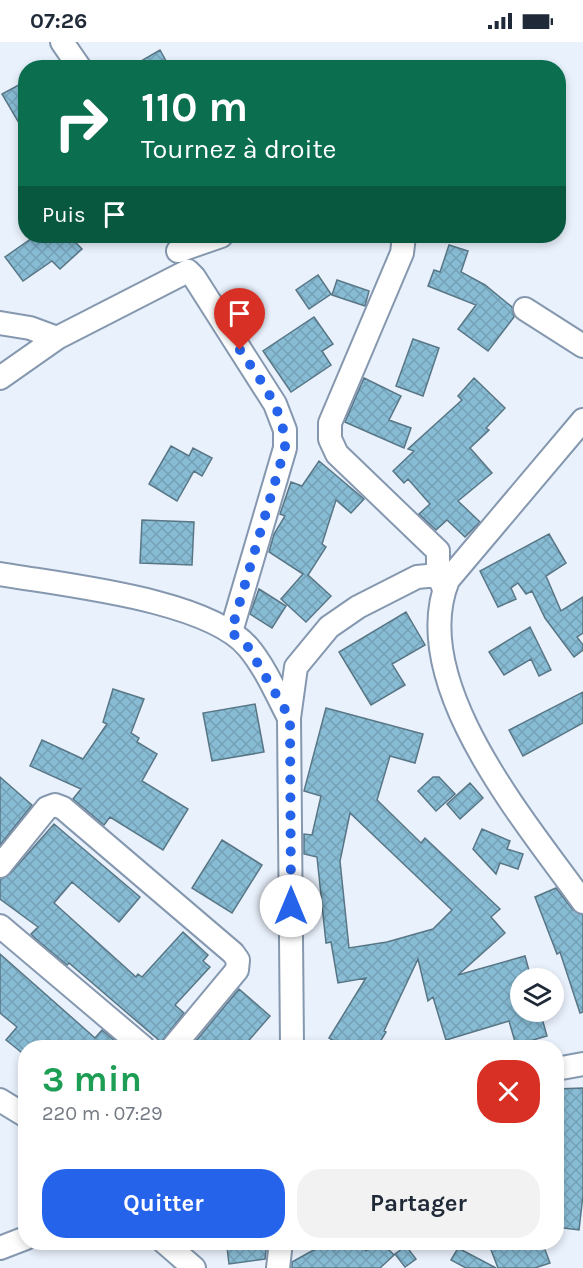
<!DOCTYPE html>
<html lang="fr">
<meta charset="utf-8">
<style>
:root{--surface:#fff;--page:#f2f2f3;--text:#1f2937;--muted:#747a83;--accent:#2563eb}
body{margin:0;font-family:Karla,sans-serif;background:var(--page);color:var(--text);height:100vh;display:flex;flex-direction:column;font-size:22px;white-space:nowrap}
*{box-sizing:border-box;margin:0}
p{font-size:20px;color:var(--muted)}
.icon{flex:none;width:33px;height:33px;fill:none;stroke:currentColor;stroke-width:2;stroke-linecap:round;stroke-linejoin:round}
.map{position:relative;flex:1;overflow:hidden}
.sheet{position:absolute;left:18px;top:998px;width:546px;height:210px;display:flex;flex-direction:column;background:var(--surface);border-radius:24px;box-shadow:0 3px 9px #0003}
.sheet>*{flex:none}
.top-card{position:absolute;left:18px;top:18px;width:548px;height:183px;border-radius:24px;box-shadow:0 3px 9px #0003;background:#0b6e4f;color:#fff;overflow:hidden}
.controls{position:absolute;left:510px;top:926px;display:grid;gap:12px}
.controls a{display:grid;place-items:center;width:54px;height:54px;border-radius:50%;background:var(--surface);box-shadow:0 3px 9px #0003;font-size:30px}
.pin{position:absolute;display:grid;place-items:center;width:51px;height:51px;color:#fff;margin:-62px -26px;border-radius:50% 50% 50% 0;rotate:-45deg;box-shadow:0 0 6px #0007}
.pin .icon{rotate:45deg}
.me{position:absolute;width:66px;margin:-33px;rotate:0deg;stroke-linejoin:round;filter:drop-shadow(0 0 4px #0008)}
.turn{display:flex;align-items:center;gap:21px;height:126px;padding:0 24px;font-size:27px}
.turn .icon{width:78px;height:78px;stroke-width:2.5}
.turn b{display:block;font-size:42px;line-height:51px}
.then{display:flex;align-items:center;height:57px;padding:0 24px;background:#0003;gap:12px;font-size:22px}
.round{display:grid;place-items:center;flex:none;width:63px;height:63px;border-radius:24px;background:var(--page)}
.summary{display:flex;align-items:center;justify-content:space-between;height:102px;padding:0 24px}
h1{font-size:36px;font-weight:700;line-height:45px;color:#1e9e55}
.primary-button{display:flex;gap:12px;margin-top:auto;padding:12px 24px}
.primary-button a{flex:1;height:69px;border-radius:24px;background:var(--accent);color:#fff;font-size:24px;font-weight:700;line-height:69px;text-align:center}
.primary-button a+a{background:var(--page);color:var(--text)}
.status{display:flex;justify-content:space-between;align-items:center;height:42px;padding:0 30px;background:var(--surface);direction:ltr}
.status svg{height:16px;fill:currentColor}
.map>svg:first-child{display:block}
.building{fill:url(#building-cross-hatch);stroke:#587685;stroke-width:1.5;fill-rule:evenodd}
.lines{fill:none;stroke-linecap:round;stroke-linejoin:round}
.minor-casing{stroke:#8598af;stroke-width:26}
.minor{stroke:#fff;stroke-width:22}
.route{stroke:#2563eb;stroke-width:10;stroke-dasharray:0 18}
</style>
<div class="status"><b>07:26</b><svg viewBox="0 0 49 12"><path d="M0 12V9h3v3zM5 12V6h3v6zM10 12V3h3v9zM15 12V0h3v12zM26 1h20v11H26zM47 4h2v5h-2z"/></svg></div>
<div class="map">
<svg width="583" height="1226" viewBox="0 0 583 1226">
<defs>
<pattern id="building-cross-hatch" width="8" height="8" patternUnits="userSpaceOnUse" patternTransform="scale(1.5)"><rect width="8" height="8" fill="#88bcd5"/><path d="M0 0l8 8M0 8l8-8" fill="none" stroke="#74a1b6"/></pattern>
</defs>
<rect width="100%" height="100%" fill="#e9f1fc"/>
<path class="building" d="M 160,8 L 170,26 L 129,26 Z
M 26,39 L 26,93 L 2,52 Z
M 35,194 L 69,194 L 82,207 L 60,227 L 52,219 L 23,239 L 5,215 Z
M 449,203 L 468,209 L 461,230 L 485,243 L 512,265 L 514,275 L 488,309 L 458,287 L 476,263 L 428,244 L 434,228 L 440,230 Z
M 318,233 L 331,252 L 309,267 L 296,248 Z
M 337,238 L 369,249 L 365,264 L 332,253 Z
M 314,275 L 333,302 L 322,309 L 331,323 L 291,350 L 263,309 Z
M 413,297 L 439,306 L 423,354 L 396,344 Z
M 364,336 L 401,354 L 389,378 L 411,386 L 404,406 L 345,380 Z
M 474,336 L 505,366 L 486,386 L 489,388 L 470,406 L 492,431 L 458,459 L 480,480 L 465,495 L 447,478 L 436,488 L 419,472 L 430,462 L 408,437 L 404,441 L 393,429 L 414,409 L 408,407 L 462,358 L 458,354 Z
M 171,404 L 189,414 L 193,406 L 212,416 L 202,434 L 194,429 L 177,459 L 149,442 Z
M 319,419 L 364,457 L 351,471 L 336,458 L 322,502 L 326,505 L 308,533 L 331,554 L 306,580 L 281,557 L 303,532 L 269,510 L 274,492 L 285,474 L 280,472 L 291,440 L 302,444 Z
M 142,478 L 194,480 L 192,523 L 140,521 Z
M 549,492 L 566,521 L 546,534 L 561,569 L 583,555 L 583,591 L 577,595 L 583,603 L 583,608 L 574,615 L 545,576 L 532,549 L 526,552 L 518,541 L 511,546 L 516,557 L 498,565 L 480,529 Z
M 259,547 L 286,564 L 272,586 L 250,572 Z
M 406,570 L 425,603 L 392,622 L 405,643 L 371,663 L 339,610 Z
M 530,585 L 551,628 L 539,634 L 531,617 L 504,633 L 489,610 Z
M 113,647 L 144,657 L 131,691 L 139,696 L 137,700 L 157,712 L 142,739 L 188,767 L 163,808 L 110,775 L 104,783 L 73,757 L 81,747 L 30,724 L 42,698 L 83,717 L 107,682 L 103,680 Z
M 583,650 L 583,681 L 523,714 L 509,688 Z
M 255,662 L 264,710 L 212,719 L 203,671 Z
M 326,666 L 423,692 L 415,721 L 390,714 L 377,758 L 421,801 L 425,796 L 500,867 L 491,875 L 505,891 L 458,933 L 525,914 L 531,936 L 520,936 L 520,969 L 540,969 L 547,994 L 516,1003 L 509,979 L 446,998 L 433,955 L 428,959 L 418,917 L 384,989 L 386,990 L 377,1005 L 344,1005 L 329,996 L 366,936 L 338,941 L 331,900 L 326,901 L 317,815 L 304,812 L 304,792 L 312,793 L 321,754 L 304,749 ZM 350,771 L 452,868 L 433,887 L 387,900 L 349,906 L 340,819 Z
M 0,735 L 32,763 L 0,803 Z
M 433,735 L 439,735 L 455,752 L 436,769 L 418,749 Z
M 470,741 L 483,756 L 460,777 L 447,762 Z
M 54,782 L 140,855 L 119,880 L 72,840 L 54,861 L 136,935 L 138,932 L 142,935 L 183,890 L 208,913 L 203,919 L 210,925 L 175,963 L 184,971 L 161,1000 L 69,921 L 67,923 L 36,897 L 31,892 L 38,885 L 0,857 L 0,837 L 10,832 Z
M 482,787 L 510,799 L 507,807 L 523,812 L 518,827 L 500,821 L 496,832 L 473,807 Z
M 222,798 L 262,823 L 232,871 L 192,846 Z
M 556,846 L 573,868 L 583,873 L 583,970 L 580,971 L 560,910 L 557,912 L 535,855 Z
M 0,912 L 95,996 L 102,988 L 122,1005 L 26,1005 L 26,1014 L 6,998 L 17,985 L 0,971 Z
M 239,947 L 270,974 L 243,1005 L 191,1005 Z
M 583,1046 L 583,1153 L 579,1188 L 556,1185 L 556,1047 Z
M 252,1200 L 267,1200 L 265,1217 L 229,1222 L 227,1205 Z
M 328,1200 L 335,1208 L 344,1200 L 359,1200 L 366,1209 L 376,1200 L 381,1200 L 394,1213 L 380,1226 L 292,1226 L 292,1220 Z
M 488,1200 L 504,1200 L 507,1207 L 525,1200 L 542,1200 L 550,1221 L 535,1226 L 498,1226 Z
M 406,1204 L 416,1217 L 405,1225 L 395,1212 Z
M 458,1206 L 496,1226 L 466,1226 L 451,1218 Z"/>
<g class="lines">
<g class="minor-casing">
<path id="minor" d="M 62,0 L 80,26
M 404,194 L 402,211 L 330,381 L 330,397 L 337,412 L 438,509 L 438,533
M 178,209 L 221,194
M 525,267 L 583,304
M 0,281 L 30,286 L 57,296
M 0,336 L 57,296 L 178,234 L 188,229 L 194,235 L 275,362 L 285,388 L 285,406 L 231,590
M 583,378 L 448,538 C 406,641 527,781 583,860
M 0,532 C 62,543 207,557 248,605 C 265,625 277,653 289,676 L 292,1005
M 289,676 L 296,625 L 329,585 L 358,565 L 417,535 L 438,533 L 444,547
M 0,824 L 47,766 L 55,763 L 63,766 L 233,911 L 238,918 L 237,928 L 173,1005
M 0,884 L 143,1005
M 556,1027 L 583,1022
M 0,1058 L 26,1074
M 164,1200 L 194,1226
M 0,1206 L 26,1196
M 278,1226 L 281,1200"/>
</g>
<use href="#minor" class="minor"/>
</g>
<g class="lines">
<path class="route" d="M 240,308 C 260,338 285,368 285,406 L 231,590 L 248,605 L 290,676 L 291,864"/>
</g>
</svg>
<div class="controls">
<a><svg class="icon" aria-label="layers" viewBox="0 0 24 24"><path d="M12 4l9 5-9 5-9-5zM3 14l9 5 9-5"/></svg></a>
</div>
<div class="pin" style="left:240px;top:308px;background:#d93025"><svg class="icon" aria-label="arrive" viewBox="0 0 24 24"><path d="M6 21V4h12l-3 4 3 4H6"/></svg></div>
<svg class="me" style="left:291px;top:864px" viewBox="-20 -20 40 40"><circle r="19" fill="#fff"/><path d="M0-13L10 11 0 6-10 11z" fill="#2563eb"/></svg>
<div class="top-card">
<div class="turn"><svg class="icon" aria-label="right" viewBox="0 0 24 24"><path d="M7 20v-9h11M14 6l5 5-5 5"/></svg><div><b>110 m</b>Tournez à droite</div></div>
<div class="then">Puis<svg class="icon" aria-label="arrive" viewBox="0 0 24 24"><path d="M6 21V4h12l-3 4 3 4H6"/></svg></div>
</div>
<section class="sheet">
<div class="summary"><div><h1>3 min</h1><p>220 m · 07:29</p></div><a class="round" style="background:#d93025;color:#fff"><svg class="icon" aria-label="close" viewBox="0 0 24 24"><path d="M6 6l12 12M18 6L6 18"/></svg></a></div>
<div class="primary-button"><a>Quitter</a><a>Partager</a></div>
</section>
</div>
